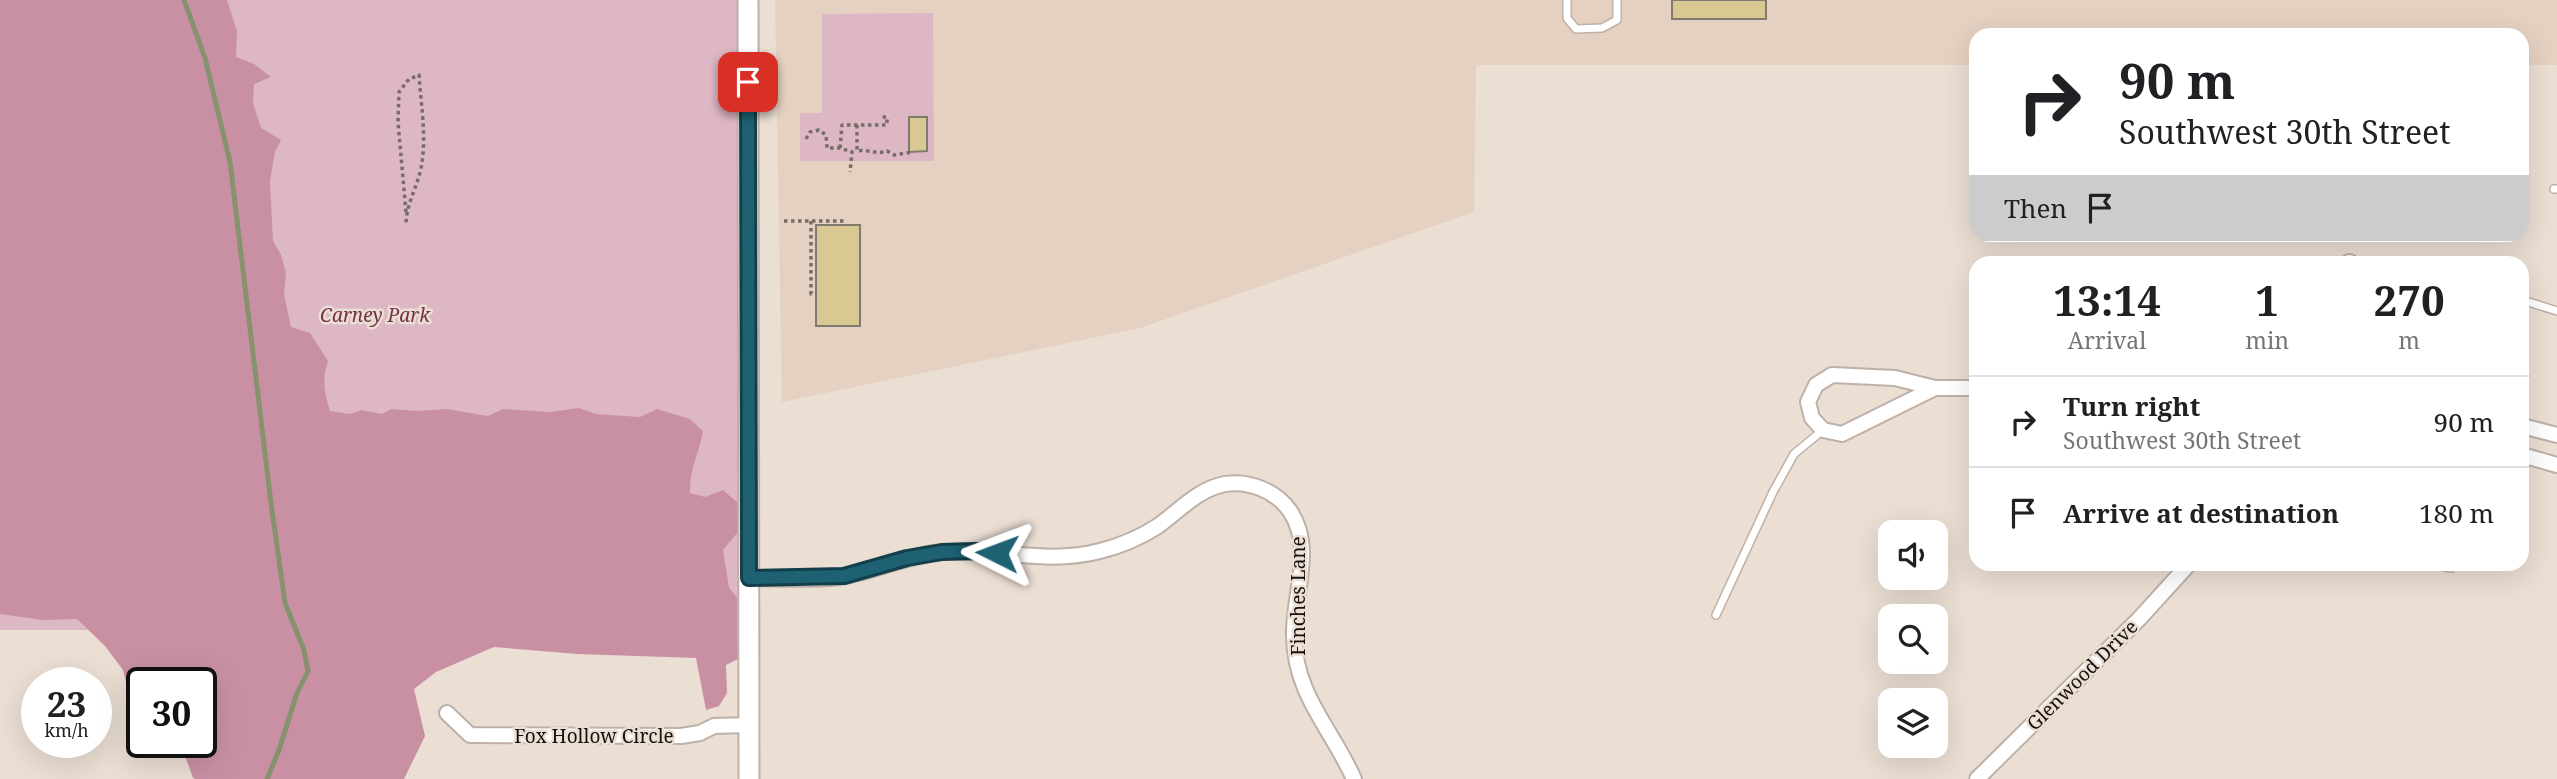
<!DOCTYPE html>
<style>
:root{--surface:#fff;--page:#f2f2f2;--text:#202124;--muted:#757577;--line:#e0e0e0}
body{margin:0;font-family:"Noto Serif",serif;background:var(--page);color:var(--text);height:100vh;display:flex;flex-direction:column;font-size:26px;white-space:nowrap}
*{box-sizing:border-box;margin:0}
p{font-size:23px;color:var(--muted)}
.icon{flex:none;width:38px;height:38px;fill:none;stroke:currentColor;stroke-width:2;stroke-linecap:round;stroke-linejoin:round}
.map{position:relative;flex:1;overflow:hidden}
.panel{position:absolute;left:1969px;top:256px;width:560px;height:315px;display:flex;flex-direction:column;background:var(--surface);border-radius:21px;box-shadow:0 7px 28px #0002}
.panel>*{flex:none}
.hud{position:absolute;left:1969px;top:28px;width:560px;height:214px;border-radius:21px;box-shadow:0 7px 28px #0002;background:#fff;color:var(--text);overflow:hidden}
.tools{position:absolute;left:1878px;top:520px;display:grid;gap:14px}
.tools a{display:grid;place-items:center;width:70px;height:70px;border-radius:14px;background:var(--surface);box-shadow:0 7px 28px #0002;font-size:35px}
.speed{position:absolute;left:21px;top:667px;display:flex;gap:14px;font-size:35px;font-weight:700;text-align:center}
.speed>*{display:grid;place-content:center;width:91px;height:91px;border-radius:50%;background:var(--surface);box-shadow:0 7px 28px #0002;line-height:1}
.speed small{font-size:18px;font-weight:400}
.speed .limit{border:4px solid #111;border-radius:10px;background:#fff;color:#111}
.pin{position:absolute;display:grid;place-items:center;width:60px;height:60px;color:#fff;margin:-30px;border-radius:14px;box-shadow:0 4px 10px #0006}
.me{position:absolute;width:77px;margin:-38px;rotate:273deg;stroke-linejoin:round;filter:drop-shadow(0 0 5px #0008)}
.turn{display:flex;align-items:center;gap:24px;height:147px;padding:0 35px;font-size:32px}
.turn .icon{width:91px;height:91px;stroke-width:2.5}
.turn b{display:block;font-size:49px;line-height:60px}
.then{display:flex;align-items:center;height:66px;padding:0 35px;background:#0003;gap:14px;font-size:26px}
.eta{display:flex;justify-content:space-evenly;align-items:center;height:119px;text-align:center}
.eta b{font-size:42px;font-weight:700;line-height:49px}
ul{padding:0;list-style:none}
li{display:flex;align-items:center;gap:21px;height:91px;padding:0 35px;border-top:2px solid var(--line)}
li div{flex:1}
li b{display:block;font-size:26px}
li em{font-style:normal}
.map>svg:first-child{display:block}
.built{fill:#e5d1c1}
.green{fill:#deb7c4}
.forest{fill:#c990a4}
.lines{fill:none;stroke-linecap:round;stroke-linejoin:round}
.stream{stroke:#87926d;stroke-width:5}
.building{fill:#d9c892;stroke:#807b6e;stroke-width:2}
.service-casing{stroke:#beb0a6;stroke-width:10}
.minor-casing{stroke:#beb0a6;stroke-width:18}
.tertiary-casing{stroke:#beb0a6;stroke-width:23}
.path{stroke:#766d67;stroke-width:3.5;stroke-dasharray:3.5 3.5;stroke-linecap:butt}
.service{stroke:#fff;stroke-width:7}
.minor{stroke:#fff;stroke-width:14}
.tertiary{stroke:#fff;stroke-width:19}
.route-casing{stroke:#133f4b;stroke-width:18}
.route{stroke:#1d6173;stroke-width:12}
.labels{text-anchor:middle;stroke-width:5;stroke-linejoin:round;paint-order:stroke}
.park-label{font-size:19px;font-style:italic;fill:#752f4c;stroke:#ebded3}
.street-label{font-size:19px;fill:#16110e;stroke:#ebded3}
</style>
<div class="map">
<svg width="2557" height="779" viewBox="0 0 2557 779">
<rect width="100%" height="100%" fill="#ebded3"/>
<path class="built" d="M 775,0 L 2557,0 L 2557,65 L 2522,65 L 2522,35 L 1976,35 L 1976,65 L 1476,65 L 1474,212 L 1140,328 L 782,402 Z"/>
<path class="green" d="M 0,0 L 744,0 L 747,630 L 0,630 Z
M 933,13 L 934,161 L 800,161 L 800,113 L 822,113 L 822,14 Z"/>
<path class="forest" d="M 0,0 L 227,0 L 237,31 L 236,57 L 254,64 L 271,77 L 254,84 L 253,103 L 261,128 L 281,140 L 275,152 L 270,181 L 273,241 L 281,255 L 286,273 L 284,294 L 291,327 L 310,333 L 328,361 C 322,379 324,393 330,411 L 350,414 L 361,410 L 382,414 L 391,409 L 417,411 L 447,409 L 488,416 L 503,409 L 550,412 L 579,408 L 596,414 L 640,417 L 657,409 L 690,419 L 703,431 C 699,453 689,471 690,493 L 705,497 L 723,490 L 739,504 L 738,532 L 723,550 L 729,587 L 737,598 L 738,659 L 726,665 L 727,693 L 719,706 L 706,710 L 696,658 L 577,654 L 494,647 L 436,672 L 414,689 L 425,736 L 404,779 L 195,779 L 193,778 L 180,742 L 201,742 L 201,682 L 142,682 L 142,703 L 131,702 L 123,670 L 105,646 L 77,619 L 42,620 L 0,614 Z"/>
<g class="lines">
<path class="stream" d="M 184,0 L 205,58 L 230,162 L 271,503 L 285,603 L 304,650 L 308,671 L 297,693 L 279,750 L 267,779"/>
</g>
<path class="building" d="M 1672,0 L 1766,0 L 1766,19 L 1672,19 Z
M 909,117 L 927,117 L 927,151 L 909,152 Z
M 816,225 L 860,225 L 860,326 L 816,326 Z"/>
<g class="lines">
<g class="service-casing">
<path id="service" d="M 1567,0 L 1567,18 L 1576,29 L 1602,28 L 1617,20 L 1617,0
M 2554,189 L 2557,189
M 2522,300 L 2557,311
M 2433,564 L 2451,568
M 1716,615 L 1773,492 L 1794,454 L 1823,430"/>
</g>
<g class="minor-casing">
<path id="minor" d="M 2349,262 L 2350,262
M 1935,388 L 1842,434 L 1823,430 L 1812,418 L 1808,402 L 1816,385 L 1832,375 L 1895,378 L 1935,388 L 1976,388
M 2522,426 L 2557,435
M 2522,455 L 2557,465
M 749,578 C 781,578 814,581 845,576 C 878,570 908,555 942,552 C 995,548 1047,565 1100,551 C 1120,546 1141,537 1158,526 C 1179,511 1198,489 1225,484 C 1249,480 1276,491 1290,511 C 1315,548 1293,594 1294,635 C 1294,694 1332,729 1354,779
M 447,713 L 470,735 L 681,736 L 700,733 L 714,726 L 748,725
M 1977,779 L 2139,619 L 2189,564"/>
</g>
<g class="tertiary-casing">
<path id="tertiary" d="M 748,0 L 749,779"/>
</g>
<path class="path" d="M 857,125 L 857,151 C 868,149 877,155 887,151 L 894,155 L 913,152
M 806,139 L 810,132 L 819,130 L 826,135 L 827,148 L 840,148 L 852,152 L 850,172
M 840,148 L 842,125 L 887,125 L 887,117 L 880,117
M 406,212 L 398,122 L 399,92 L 409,79 L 419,75 C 421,105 427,138 421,168 C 417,188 406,204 406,225
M 784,221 L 846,221
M 811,221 L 811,294 L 816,294"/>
<use href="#service" class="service"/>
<use href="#minor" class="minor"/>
<use href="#tertiary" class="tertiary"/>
</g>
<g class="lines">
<g class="route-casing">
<path id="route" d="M 748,82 L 749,578 L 844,576 L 907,558 L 942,552 L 975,551 L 997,553"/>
</g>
<use href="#route" class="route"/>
</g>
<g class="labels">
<g class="park-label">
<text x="375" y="322">Carney Park</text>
</g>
<g class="street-label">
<text transform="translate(1298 596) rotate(-90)" y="7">Finches Lane</text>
<text transform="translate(2082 675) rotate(-45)" y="7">Glenwood Drive</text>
<text x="594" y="743">Fox Hollow Circle</text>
</g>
</g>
</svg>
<div class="tools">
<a><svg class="icon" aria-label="sound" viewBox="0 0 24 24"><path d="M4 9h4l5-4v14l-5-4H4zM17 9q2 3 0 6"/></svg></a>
<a><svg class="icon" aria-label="search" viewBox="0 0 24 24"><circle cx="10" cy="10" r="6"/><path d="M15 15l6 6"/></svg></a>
<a><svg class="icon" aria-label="layers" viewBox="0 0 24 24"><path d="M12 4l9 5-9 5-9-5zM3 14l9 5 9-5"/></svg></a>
</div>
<div class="speed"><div>23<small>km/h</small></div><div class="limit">30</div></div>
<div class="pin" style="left:748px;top:82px;background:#d93025"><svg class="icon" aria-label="arrive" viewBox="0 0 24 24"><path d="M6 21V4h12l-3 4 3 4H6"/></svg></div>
<svg class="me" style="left:997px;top:553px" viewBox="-20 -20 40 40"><path d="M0-17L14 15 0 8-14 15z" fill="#1d6173" stroke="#fff" stroke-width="4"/></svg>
<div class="hud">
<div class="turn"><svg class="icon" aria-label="right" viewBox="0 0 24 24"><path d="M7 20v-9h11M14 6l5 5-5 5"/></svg><div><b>90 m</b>Southwest 30th Street</div></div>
<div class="then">Then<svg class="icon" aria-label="arrive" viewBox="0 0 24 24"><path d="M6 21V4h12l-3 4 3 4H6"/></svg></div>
</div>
<section class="panel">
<div class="eta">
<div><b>13:14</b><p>Arrival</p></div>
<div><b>1</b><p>min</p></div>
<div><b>270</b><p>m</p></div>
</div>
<ul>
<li><svg class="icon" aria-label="right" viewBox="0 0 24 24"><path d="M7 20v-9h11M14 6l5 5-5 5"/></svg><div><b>Turn right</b><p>Southwest 30th Street</p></div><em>90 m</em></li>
<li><svg class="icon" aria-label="arrive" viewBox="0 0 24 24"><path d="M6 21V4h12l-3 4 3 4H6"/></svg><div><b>Arrive at destination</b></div><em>180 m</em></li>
</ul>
</section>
</div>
